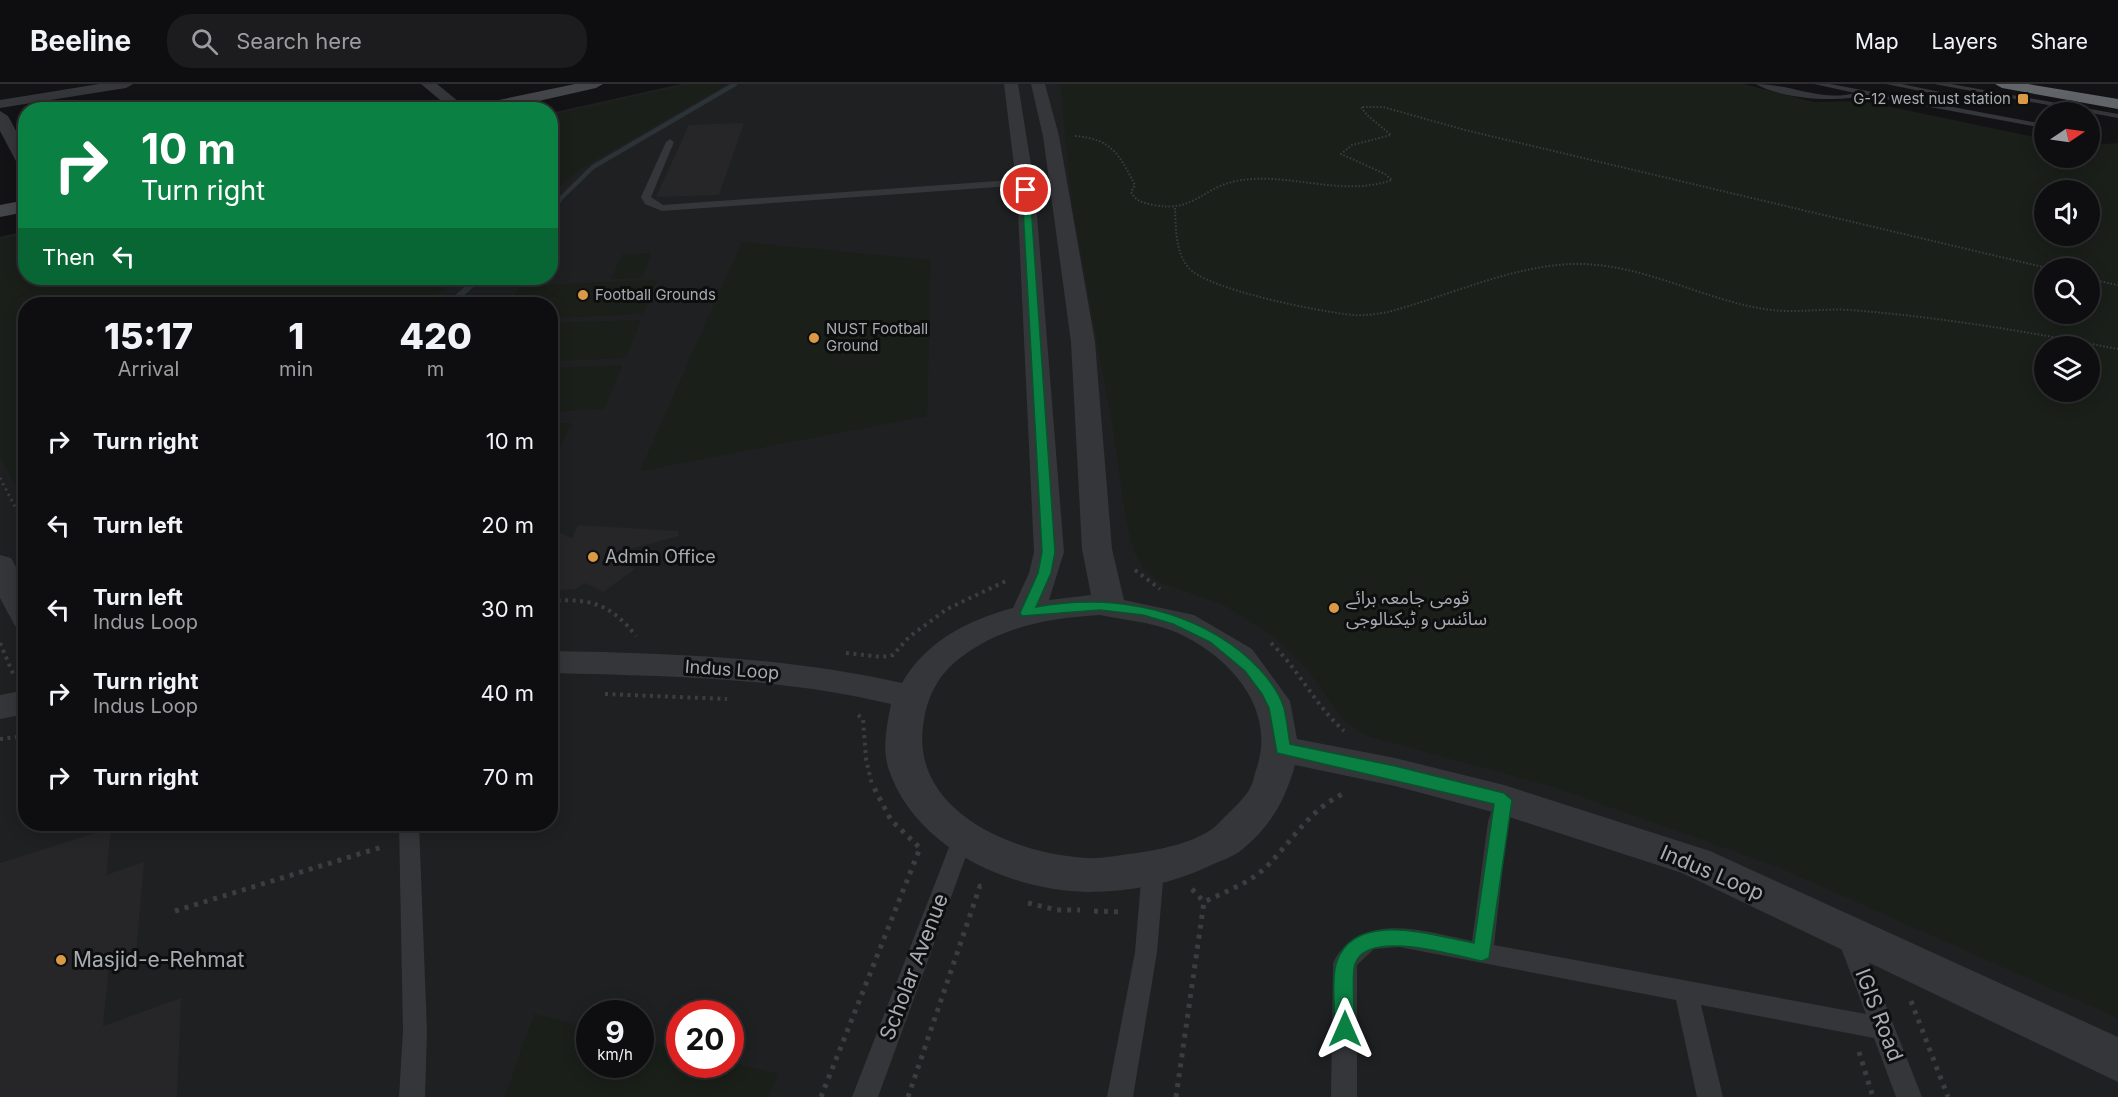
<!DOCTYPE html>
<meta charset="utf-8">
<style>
:root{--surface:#0e0e10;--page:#1c1c1e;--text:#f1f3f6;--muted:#9b9c9f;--line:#2e2e30}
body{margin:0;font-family:Inter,"Noto Sans Arabic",sans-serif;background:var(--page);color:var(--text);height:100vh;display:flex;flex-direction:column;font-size:22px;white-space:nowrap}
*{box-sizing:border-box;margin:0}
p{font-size:20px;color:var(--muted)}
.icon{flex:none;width:33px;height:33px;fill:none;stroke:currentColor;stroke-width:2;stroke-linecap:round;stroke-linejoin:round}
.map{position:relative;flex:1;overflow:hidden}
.drawer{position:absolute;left:18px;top:213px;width:540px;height:534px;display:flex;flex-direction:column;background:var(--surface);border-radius:24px;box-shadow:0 3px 15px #0003,0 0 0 2px var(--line)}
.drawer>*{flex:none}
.banner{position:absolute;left:18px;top:18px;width:540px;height:183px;border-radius:24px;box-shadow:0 3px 15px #0003,0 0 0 2px var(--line);background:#0b8043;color:#fff;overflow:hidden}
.needle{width:39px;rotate:77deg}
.controls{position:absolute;left:2034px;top:18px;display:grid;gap:12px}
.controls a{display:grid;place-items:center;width:66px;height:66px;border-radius:50%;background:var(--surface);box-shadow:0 3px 15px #0003,0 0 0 2px var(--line);font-size:30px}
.speed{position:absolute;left:576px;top:916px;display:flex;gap:12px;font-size:30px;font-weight:700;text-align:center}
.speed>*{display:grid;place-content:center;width:78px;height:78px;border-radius:50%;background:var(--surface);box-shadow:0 3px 15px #0003,0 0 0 2px var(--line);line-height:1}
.speed small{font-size:15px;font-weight:400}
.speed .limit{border:9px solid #d22;background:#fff;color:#111}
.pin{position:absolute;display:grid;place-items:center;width:51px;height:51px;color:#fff;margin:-26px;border:3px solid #fff;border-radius:50%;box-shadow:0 2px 6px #0007}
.me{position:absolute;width:66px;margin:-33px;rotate:0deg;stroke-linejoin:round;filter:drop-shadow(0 0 4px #0008)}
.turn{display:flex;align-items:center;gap:21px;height:126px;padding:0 24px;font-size:27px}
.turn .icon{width:78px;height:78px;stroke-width:2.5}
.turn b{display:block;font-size:42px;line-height:51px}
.then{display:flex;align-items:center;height:57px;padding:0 24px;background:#0003;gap:12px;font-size:22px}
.eta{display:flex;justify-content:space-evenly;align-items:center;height:102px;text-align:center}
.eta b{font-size:36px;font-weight:800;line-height:42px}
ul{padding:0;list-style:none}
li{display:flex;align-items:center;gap:18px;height:84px;padding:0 24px}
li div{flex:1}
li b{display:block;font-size:22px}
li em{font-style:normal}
header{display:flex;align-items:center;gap:36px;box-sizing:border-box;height:84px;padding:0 30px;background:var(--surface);border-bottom:2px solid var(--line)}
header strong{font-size:28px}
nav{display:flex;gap:33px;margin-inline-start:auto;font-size:21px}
.search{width:420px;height:54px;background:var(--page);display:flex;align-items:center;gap:15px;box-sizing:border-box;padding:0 21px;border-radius:24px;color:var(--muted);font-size:22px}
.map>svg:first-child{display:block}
.built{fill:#1f2021;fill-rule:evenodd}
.green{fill:#1a1f1a;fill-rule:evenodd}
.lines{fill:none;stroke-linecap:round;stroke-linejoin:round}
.stream-far1{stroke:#2b3337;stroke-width:4.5}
.stream{stroke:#2b3337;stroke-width:6}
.building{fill:#262628}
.path-far3{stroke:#3b3d40;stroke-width:2;stroke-dasharray:1.5 2;stroke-linecap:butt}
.path-far2{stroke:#3b3d40;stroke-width:3;stroke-dasharray:2 4;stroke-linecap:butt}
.path-far1{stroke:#3b3d40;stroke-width:4;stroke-dasharray:3 4.5;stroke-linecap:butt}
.path{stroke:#3b3d40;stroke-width:5;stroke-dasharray:4 6;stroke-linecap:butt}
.lane{fill:#353639;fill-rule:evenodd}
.street{fill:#353639;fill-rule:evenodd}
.secondary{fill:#434549;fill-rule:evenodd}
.highway{fill:#616469;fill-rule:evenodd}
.route{fill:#0b8043;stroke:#07532c;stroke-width:1.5}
.poi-dot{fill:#da9a45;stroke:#0e0e0f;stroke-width:2}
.labels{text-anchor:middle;stroke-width:6;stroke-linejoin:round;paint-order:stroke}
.far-poi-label{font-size:15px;fill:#a7acb3;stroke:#0e0e0f;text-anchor:start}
.poi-label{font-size:18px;fill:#a7acb3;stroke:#0e0e0f;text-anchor:start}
.street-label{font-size:18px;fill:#a7acb3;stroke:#0e0e0f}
.near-street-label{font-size:21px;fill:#a7acb3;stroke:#0e0e0f}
.near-poi-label{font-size:21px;fill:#a7acb3;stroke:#0e0e0f;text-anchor:start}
</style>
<header>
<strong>Beeline</strong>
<div class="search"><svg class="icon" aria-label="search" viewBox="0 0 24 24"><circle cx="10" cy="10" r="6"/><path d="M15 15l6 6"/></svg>Search here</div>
<nav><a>Map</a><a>Layers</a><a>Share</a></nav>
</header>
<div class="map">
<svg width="2118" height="1013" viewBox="0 0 2118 1013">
<rect width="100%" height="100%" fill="#131315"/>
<path class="built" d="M 681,0 L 1310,0 L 2044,184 L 2044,230 L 2090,230 L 2118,194 L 2118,1013 L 0,1013 L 0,153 L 25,147 L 26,194 L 550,194 L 551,29 ZM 26,220 L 550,220 L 550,740 L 26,740 ZM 2044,262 L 2090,262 L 2090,308 L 2044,308 ZM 590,930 L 640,930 L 640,981 L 590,981 ZM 680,930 L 730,930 L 730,981 L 680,981 Z"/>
<path class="green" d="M 691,0 L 727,0 L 581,84 L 551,111 L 551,31 Z
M 1060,0 L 1744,0 L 1814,18 L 1863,17 L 2044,55 L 2044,74 L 2090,74 L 2090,61 L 2118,59 L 2118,934 L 1776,782 L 1554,703 L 1368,652 L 1343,636 L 1308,586 L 1272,551 L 1222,520 L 1159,498 L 1145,486 L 1134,467 L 1126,436 L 1112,338 L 1073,125 ZM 2044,106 L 2090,106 L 2090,152 L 2044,152 ZM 2044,184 L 2090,184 L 2090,230 L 2044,230 ZM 2044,262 L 2090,262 L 2090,308 L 2044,308 Z
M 25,150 L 26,194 L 460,194 L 424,220 L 26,220 L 26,405 L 20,407 L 0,374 L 0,156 Z
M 742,158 L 931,176 L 927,332 L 640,387 Z
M 651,169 L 642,194 L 611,195 L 623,170 Z
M 657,196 L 643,230 L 551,234 L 550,220 L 508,220 L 520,202 Z
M 641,236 L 626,274 L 551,277 L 551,239 Z
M 622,281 L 604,325 L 551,328 L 551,284 Z
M 571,339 L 551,383 L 551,340 Z
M 534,930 L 589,944 L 590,981 L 640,981 L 641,956 L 679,966 L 680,981 L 730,981 L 731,978 L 778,990 L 768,1013 L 505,1013 Z"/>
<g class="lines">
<path class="stream-far1" d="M 558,117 L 593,83 L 735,0"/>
<path class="stream" d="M 550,125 L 559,116
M 450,220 L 479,194"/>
</g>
<path class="building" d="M 744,39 L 719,111 L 656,113 L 689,41 Z
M 578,441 L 678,447 L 679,452 L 607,471 L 635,485 L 603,508 L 585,499 L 575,505 L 559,506 L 557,500 L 550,502 L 550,444 L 572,454 Z
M 111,744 L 106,791 L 144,778 L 136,871 L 109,881 L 103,942 L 181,914 L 177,1013 L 0,1013 L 0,779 Z"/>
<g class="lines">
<path class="path-far3" d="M 1075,52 C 1112,55 1119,70 1135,101 L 1131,108 C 1136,118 1144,119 1154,121 C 1193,129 1202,104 1236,97 C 1288,87 1341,114 1392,96 L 1385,90 L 1341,70 L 1352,61 L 1391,51 L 1367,31 L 1361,23 L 1383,23 L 1465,46 L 2047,184
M 1175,124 C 1176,143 1175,167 1188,183 C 1206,206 1322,228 1353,231 C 1363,232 1378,230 1388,228 C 1449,212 1517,179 1581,180 C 1645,181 1702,215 1764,225 C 1794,230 1821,224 1850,226 C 1940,233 2030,248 2118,265
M 2090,195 L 2118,201"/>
<path class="path-far2" d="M 0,394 L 26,444"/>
<path class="path-far1" d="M 1135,486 L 1160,505
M 550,517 C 590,514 611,520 636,552
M 0,559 L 14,592
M 1271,559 C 1299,586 1315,621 1344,647
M 846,569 L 882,573 L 893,571 L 909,553 L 947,525 L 1006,497
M 605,610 L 727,615
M 858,631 L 863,635 L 866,675 L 872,701
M 0,655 L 26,652"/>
<path class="path" d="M 1192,805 L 1204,818
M 1028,819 L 1057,826 L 1080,826
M 175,827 L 382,763
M 1094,827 L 1122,828
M 1911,917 L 1948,1013
M 1859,968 L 1873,1013
M 821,1013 L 920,764 L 891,736 L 872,700
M 908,1013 L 980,802 L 985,804
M 1176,1013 L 1204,818 C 1224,808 1248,800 1265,784 C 1292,758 1309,725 1345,709"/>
<path class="lane" d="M 1756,0 C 1790,0 1821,18 1855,9 L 1814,0 L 1830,0 L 2044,40 L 2044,44 L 1865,11 C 1837,19 1781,15 1756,0 Z
M 1886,0 L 1902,0 L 1954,11 L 1950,13 Z
M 1934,0 L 1951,0 L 2118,30 L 2118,34 Z
M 670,55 L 674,58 L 651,113 L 663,121 L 1025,95 L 1030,98 L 1025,101 L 662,127 L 645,120 L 641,113 L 666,58 Z
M 1504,708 L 1511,711 L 1514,716 L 1508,738 L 1494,861 L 1866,930 L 1837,853 L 1840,846 L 1848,843 L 1856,846 L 1922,1013 L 1896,1013 L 1874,954 L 1701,921 L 1723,1013 L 1697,1013 L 1676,916 L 1399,863 L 1374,865 L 1357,881 L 1357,1013 L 1331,1013 L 1333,879 C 1360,825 1426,848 1472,857 L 1488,738 L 1497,711 Z
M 399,740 L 419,740 L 427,947 L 425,1013 L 399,1013 L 403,947 Z
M 963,745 L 970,747 L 973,753 L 878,1013 L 852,1013 L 953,753 L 956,747 Z
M 1153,777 L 1161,780 L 1164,786 L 1157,868 L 1133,1013 L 1107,1013 L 1135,868 L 1142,786 L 1145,780 Z"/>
<path class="street" d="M 99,0 L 133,0 L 126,4 L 0,24 L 0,16 Z
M 421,0 L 437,0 L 469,26 L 452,26 Z
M 1004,0 L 1018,0 L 1035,106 L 1064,468 L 1049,516 L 1091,511 L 1082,465 L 1071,258 L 1043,52 L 1031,0 L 1045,0 L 1059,52 L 1095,258 L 1112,465 L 1124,516 L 1194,531 L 1252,565 L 1290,617 L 1297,655 L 1395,674 L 1504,701 L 1710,767 L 2118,953 L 2118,998 L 1682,789 L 1500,730 L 1395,702 L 1295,681 C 1285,716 1272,740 1244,764 C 1234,773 1219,777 1207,783 C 1171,800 1129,808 1088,808 C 1009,807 913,763 888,683 C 882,662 887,641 891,620 C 779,593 665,592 550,589 L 550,567 C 669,569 786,573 902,599 C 926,557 968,536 1013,524 L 1029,489 L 1034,468 L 1017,106 ZM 1100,531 C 1123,536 1151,538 1173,547 C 1226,569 1277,622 1257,683 C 1254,691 1253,702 1247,709 C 1239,720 1228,729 1219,739 C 1200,759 1154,767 1128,770 C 1114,772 1100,775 1086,774 C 1013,770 907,726 924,636 C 928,611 939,590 960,574 C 1001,542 1050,534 1100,531 Z
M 0,27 L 8,32 L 26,65 L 26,86 L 18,81 L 0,47 Z
M 0,471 L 11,474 L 26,501 L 26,545 L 15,542 L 0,514 Z
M 26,606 L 26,630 L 0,635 L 0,611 Z"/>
<path class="secondary" d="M 575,0 L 603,0 L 596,4 L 499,26 L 467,26 L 475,21 Z
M 26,116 L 26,128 L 0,133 L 0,121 Z"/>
<path class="highway" d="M 1995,0 L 2028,0 L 2118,15 L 2118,25 L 2002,4 Z"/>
</g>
<path class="route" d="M 1026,103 L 1030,106 L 1055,468 L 1051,489 L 1036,523 C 1107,510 1182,522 1240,567 C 1258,582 1277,601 1284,624 C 1287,636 1288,649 1290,660 L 1395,682 L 1504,709 L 1512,716 L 1489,874 L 1482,877 C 1455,872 1367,844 1355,880 C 1351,892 1355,931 1355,945 L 1352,952 L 1345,955 L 1337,952 L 1335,945 C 1335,928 1331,892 1337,877 C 1356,825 1434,852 1474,859 L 1494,720 L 1277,669 L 1269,624 L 1262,610 L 1245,587 L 1210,558 L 1173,540 L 1143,531 L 1100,526 L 1022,532 L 1020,529 L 1038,489 L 1042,468 L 1022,106 Z"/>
<g class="poi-dot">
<rect x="2017" y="9" width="12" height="12" rx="3"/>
<circle cx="583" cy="211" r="6"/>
<circle cx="814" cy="254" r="6"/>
<circle cx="593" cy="473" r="6"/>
<circle cx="1334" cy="524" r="6"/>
<circle cx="61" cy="876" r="6"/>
</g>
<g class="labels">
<g class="far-poi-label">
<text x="2011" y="20" text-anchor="end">G-12 west nust station</text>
<text x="595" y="216">Football Grounds</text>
<text x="826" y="250">NUST Football<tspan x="826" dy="17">Ground</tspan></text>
</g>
<g class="poi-label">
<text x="605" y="479">Admin Office</text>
<text x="1346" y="520">قومی جامعہ برائے<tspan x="1346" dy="21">سائنس و ٹیکنالوجی</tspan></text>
</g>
<g class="street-label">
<text transform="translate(732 586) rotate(4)" y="6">Indus Loop</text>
</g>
<g class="near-street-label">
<text transform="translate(1712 789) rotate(23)" y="7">Indus Loop</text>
<text transform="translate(914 883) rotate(-69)" y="7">Scholar Avenue</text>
<text transform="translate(1879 931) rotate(69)" y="7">IGIS Road</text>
</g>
<g class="near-poi-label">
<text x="73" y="883">Masjid-e-Rehmat</text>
</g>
</g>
</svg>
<div class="controls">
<a><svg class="needle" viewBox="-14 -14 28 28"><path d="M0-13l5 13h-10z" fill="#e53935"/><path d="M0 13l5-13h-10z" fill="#9b9c9f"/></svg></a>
<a><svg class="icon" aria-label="sound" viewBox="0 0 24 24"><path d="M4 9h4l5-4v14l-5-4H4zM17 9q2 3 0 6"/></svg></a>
<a><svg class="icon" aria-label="search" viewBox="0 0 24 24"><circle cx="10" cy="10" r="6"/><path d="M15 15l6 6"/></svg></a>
<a><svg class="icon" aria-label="layers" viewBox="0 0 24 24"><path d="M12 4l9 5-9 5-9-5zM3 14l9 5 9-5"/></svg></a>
</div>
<div class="speed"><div>9<small>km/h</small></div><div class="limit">20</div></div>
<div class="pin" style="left:1026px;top:106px;background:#d93025"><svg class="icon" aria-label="arrive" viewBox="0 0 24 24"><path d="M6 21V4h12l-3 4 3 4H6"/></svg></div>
<svg class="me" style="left:1345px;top:945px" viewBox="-20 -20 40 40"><path d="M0-17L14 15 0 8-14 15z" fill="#0b8043" stroke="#fff" stroke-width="4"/></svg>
<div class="banner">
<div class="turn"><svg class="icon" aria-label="right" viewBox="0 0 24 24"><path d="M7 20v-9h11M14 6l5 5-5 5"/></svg><div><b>10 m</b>Turn right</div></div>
<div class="then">Then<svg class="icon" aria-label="left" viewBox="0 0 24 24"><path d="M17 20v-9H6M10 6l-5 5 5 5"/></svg></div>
</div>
<section class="drawer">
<div class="eta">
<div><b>15:17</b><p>Arrival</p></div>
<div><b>1</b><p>min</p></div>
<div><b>420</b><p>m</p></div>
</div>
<ul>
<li><svg class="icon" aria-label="right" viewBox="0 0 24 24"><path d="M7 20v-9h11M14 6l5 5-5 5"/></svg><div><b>Turn right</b></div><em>10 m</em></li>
<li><svg class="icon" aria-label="left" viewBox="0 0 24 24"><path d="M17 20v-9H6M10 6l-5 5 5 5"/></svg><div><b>Turn left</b></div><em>20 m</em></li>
<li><svg class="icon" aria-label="left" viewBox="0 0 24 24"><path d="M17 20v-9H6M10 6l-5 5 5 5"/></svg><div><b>Turn left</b><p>Indus Loop</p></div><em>30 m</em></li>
<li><svg class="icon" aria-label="right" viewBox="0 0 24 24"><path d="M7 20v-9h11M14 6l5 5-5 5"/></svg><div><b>Turn right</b><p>Indus Loop</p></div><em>40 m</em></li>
<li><svg class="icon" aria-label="right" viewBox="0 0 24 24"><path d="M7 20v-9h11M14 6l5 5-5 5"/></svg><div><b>Turn right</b></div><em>70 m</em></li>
</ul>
</section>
</div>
